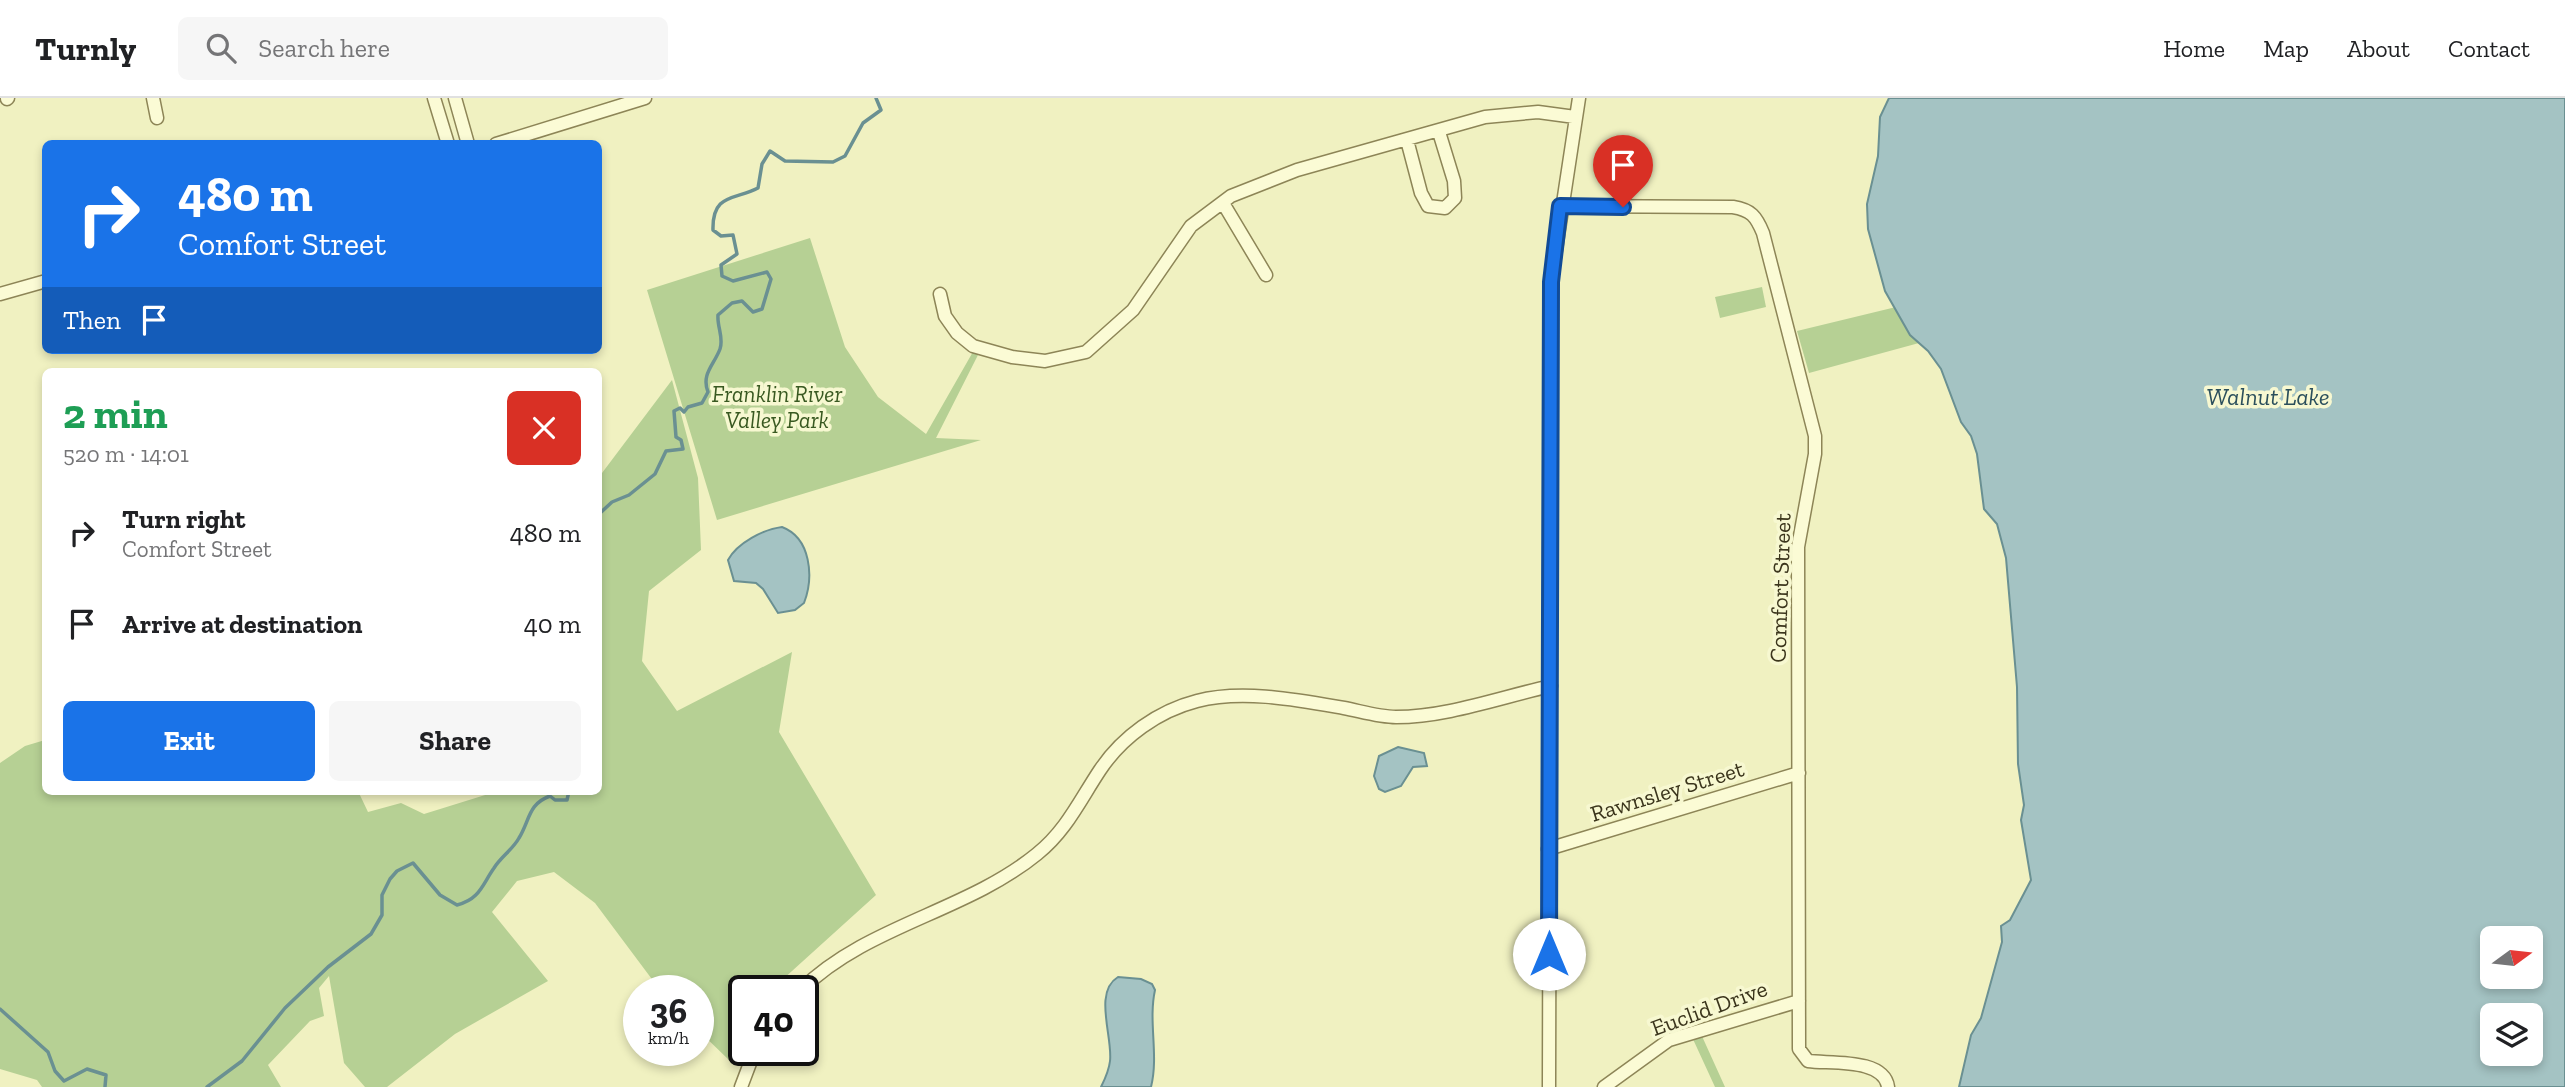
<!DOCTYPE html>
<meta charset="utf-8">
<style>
:root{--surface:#fff;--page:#f6f6f6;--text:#202124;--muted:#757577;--line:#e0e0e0;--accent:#1a73e8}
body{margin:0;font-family:"Zilla Slab",serif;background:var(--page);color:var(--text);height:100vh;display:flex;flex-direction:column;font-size:26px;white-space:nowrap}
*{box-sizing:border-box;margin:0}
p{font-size:23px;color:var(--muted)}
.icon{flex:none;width:38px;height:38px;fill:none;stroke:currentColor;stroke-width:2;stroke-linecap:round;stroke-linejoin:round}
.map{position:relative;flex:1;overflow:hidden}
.panel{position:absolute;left:42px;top:270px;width:560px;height:427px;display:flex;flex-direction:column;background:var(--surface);border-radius:10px;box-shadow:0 4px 10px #0003}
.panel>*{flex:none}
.banner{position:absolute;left:42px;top:42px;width:560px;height:214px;border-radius:10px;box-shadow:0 4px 10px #0003;background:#1a73e8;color:#fff;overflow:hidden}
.needle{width:46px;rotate:75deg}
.controls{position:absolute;left:2480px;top:828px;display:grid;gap:14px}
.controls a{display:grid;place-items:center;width:63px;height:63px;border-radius:10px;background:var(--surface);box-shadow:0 4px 10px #0003;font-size:35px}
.speed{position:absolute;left:623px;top:877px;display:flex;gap:14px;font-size:35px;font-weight:700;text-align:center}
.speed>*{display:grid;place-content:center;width:91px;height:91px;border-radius:50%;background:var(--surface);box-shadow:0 4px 10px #0003;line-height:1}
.speed small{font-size:18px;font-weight:400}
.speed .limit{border:4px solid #111;border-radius:10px;background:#fff;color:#111}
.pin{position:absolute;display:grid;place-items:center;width:60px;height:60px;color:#fff;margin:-72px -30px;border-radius:50% 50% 50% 0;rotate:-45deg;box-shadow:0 0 7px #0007}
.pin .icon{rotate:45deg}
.me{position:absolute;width:77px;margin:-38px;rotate:0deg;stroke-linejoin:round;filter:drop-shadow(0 0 5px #0008)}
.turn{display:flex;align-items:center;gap:24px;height:147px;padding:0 21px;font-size:32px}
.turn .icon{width:91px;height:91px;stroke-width:2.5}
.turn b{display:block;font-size:49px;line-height:60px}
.then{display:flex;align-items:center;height:66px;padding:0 21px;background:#0003;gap:14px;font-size:26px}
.round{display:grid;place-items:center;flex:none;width:74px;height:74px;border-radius:10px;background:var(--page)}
.head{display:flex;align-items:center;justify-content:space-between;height:119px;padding:0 21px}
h1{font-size:42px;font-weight:700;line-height:52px;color:#1e9e55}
.button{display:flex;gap:14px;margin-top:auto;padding:14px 21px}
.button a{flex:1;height:80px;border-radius:10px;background:var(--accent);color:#fff;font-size:28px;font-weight:700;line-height:80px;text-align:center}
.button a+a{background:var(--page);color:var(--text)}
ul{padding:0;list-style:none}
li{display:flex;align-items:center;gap:21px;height:91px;padding:0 21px}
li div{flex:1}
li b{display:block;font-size:26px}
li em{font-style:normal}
header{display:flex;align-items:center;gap:42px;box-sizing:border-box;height:98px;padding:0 35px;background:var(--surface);border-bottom:2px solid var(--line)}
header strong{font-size:33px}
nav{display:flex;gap:38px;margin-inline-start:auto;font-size:24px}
.search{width:490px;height:63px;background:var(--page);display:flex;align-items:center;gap:18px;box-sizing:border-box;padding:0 24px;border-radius:10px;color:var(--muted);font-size:26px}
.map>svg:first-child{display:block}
.green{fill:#b6d094}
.water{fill:#a4c3c3;stroke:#6a9092;stroke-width:2;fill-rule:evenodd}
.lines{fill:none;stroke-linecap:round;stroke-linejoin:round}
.stream{stroke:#6a9092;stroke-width:3.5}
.minor-casing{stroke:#8d8557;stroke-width:15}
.minor{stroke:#fbfbd5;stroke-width:12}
.route-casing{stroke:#114b97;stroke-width:18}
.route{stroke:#1a73e8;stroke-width:12}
.labels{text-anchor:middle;stroke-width:7;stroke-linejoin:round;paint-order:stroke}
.park-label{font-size:23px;font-style:italic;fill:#395921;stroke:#f7f8d1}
.street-label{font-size:23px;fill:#3b351c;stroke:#f7f8d1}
.water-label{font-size:24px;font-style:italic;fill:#2b4f5c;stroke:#f7f8d1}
</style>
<header>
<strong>Turnly</strong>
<div class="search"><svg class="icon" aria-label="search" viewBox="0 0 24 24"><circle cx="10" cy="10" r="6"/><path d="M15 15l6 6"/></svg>Search here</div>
<nav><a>Home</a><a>Map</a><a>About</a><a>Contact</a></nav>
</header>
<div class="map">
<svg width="2565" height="989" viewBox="0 0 2565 989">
<rect width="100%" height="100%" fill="#f0f1c1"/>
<path class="green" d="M 810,140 L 845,249 L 878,299 L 926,336 L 974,252 L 979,255 L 936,340 L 981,342 L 717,422 L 647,192 Z
M 1762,189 L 1766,209 L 1720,220 L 1715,199 Z
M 1896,209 L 1910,237 L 1919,245 L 1809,275 L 1797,233 Z
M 672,282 L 698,380 L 701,452 L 649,493 L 642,563 L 677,613 L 792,554 L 779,634 L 876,797 L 771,892 L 744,892 L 744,937 L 730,963 L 698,932 L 698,892 L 660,892 L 595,805 L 554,774 L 517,783 L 492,814 L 548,883 L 455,936 L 387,989 L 365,989 L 344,965 L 329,878 L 319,890 L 324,918 L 310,923 L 268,967 L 281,989 L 42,989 L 37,982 L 0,971 L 0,665 L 25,648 L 45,642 L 46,693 L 358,693 L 368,714 L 401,705 L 424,716 L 498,693 L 598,693 L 599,379 Z
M 1701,936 L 1725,989 L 1715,989 L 1692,939 Z"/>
<path class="water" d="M 1889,0 L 2565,0 L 2565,989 L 1959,989 L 1971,937 L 1981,920 L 2002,844 L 2001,828 L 2010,822 L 2031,782 L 2021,722 L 2024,707 L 2018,666 L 2017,589 L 2006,460 L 1997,426 L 1984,411 L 1977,356 L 1971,338 L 1961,324 L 1941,271 L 1928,253 L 1910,237 L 1885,193 L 1868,131 L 1867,106 L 1878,58 L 1880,19 ZM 2492,840 L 2530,840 L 2530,878 L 2492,878 ZM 2492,917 L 2530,917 L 2530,956 L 2492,956 Z
M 782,429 C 811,440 814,479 804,505 L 795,512 L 778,515 L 763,491 L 756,485 L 734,483 L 728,462 C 737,445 764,431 782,429 Z
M 1398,649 L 1424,655 L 1427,668 L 1413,669 L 1401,688 L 1385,694 L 1379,691 L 1374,678 L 1379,658 Z
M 1118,879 L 1141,881 L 1152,886 L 1155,892 C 1148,924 1159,957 1151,989 L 1101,989 C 1105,981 1109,972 1110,963 C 1113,939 1093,894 1118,879 Z"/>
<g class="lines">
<path class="stream" d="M 598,417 L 612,404 L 629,397 L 655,376 L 666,353 L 683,351 L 681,342 L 676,339 L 674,313 L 680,310 L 684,314 L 688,309 L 702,305 L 708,294 C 701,276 714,267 720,251 C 724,240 717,229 718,217 L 732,205 L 742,203 L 753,214 L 762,211 L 771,181 L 767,174 L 733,183 L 722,178 L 721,167 L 737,156 L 733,137 L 721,138 L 713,132 C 712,95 735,102 758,90 L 762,66 L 770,53 L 785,63 L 833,64 L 845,58 L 863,25 L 881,12 L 876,0
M 0,911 L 48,954 L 55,973 L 64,983 L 87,971 L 106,977 L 105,989
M 207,989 L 242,963 L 285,910 L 328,869 L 371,836 L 382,817 L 382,797 L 390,781 L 397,773 L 413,765 L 440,797 L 457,807 C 480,801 482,787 494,770 C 501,759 513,751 519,740 C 530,722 528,706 550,698 L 555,702 L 567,702 L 569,693"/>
<g class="minor-casing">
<path id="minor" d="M 153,0 L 157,20
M 434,0 L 448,46
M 455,0 L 468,46
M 7,1 L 8,0
M 1407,42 L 1421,95 L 1428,108 L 1445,110 L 1455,100 L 1454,83 L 1439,34
M 496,46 L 645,0
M 1223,105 L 1266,177
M 1560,108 L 1733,109 C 1751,112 1756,118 1763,135 L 1815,338 L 1815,356 L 1798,449 L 1799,951 L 1808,963 C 1831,966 1884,960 1888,989
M 0,196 L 46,183
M 940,196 L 945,218 L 957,235 L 973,248 L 1012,259 L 1045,263 L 1086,254 L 1133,212 L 1191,128 L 1231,98 L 1297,72 L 1485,19 L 1538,14 L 1575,19
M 1548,751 L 1799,675
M 801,892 C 867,827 966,814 1037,756 C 1066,733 1080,702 1100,672 C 1122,639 1158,613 1197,603 C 1242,591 1298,602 1344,610 C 1360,613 1379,619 1396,619 C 1447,619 1501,599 1551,588
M 741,989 L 755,952
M 1549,989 L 1551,184 L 1579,0
M 1604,989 L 1669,942 L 1799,903"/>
</g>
<use href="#minor" class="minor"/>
</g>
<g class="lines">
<g class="route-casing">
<path id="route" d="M 1549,856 L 1551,184 L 1560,108 L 1623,109"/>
</g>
<use href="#route" class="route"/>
</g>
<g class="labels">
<g class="park-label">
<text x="777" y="304">Franklin River<tspan x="777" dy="26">Valley Park</tspan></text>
</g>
<g class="street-label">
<text transform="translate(1780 490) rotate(-88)" y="8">Comfort Street</text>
<text transform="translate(1667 693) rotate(-17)" y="8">Rawnsley Street</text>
<text transform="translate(1709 910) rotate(-20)" y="8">Euclid Drive</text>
</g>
<g class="water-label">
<text x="2268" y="307">Walnut Lake</text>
</g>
</g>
</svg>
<div class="controls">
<a><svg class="needle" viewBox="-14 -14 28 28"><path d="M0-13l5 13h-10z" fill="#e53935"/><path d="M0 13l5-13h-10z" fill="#757577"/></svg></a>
<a><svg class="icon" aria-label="layers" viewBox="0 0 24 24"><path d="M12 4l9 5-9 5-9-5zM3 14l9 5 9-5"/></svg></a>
</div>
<div class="speed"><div>36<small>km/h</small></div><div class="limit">40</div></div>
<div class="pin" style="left:1623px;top:109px;background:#d93025"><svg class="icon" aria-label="arrive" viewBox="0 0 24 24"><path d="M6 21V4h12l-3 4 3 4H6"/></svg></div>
<svg class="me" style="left:1549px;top:856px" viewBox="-20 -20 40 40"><circle r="19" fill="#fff"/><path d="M0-13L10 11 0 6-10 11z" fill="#1a73e8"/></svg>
<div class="banner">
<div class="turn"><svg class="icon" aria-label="right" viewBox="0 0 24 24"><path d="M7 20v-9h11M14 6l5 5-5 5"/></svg><div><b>480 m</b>Comfort Street</div></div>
<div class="then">Then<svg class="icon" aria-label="arrive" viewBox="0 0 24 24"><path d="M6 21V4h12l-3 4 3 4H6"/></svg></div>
</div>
<section class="panel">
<div class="head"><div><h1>2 min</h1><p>520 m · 14:01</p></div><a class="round" style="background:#d93025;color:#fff"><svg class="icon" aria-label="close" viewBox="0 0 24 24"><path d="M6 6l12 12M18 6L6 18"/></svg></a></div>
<ul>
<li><svg class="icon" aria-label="right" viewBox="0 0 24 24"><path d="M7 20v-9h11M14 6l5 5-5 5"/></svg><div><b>Turn right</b><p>Comfort Street</p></div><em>480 m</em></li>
<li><svg class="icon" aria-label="arrive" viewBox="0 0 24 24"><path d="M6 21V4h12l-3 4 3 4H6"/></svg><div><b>Arrive at destination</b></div><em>40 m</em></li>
</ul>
<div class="button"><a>Exit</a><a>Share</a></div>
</section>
</div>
